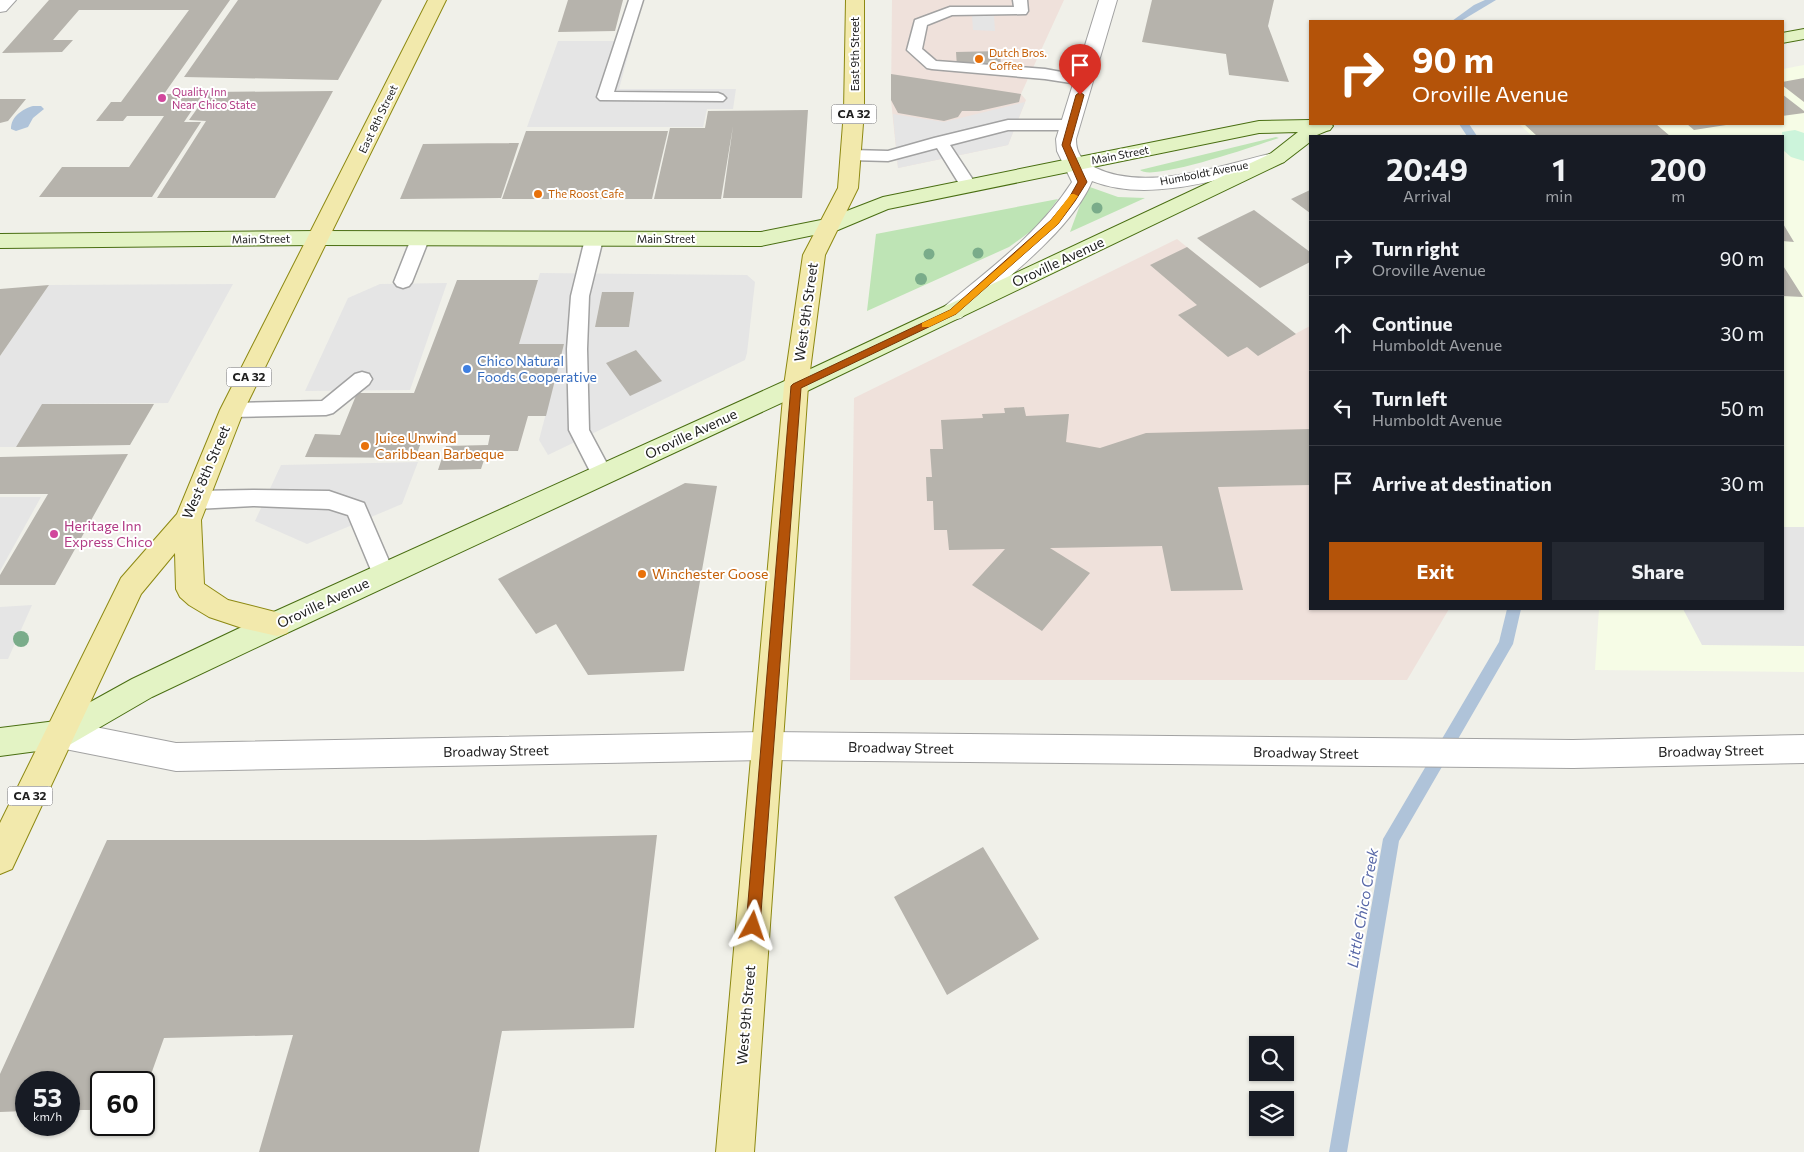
<!DOCTYPE html>
<style>
:root{--surface:#171b24;--page:#242831;--text:#f1f3f6;--muted:#9ea1a6;--line:#363941;--accent:#b45309}
body{margin:0;font-family:Commissioner,sans-serif;background:var(--page);color:var(--text);height:100vh;display:flex;flex-direction:column;font-size:19px;white-space:nowrap}
*{box-sizing:border-box;margin:0}
p{font-size:16px;color:var(--muted)}
.icon{flex:none;width:28px;height:28px;fill:none;stroke:currentColor;stroke-width:2;stroke-linecap:round;stroke-linejoin:round}
.map{position:relative;flex:1;overflow:hidden}
.details{position:absolute;left:1309px;top:135px;width:475px;height:475px;display:flex;flex-direction:column;background:var(--surface);border-radius:0px;box-shadow:0 1px 4px #0004}
.details>*{flex:none}
.hud{position:absolute;left:1309px;top:20px;width:475px;height:105px;border-radius:0px;box-shadow:0 1px 4px #0004;background:#b45309;color:#fff;overflow:hidden}
.fabs{position:absolute;left:1249px;top:1036px;display:grid;gap:10px}
.fabs a{display:grid;place-items:center;width:45px;height:45px;border-radius:0px;background:var(--surface);box-shadow:0 1px 4px #0004;font-size:25px}
.speed{position:absolute;left:15px;top:1071px;display:flex;gap:10px;font-size:25px;font-weight:700;text-align:center}
.speed>*{display:grid;place-content:center;width:65px;height:65px;border-radius:50%;background:var(--surface);box-shadow:0 1px 4px #0004;line-height:1}
.speed small{font-size:12px;font-weight:400}
.speed .limit{border:2px solid #111;border-radius:8px;background:#fff;color:#111}
.pin{position:absolute;display:grid;place-items:center;width:42px;height:42px;color:#fff;margin:-51px -21px;border-radius:50% 50% 50% 0;rotate:-45deg;box-shadow:0 0 5px #0007}
.pin .icon{rotate:45deg}
.me{position:absolute;width:55px;margin:-28px;rotate:5deg;stroke-linejoin:round;filter:drop-shadow(0 0 4px #0008)}
.turn{display:flex;align-items:center;gap:18px;height:105px;padding:0 20px;font-size:22px}
.turn .icon{width:65px;height:65px;stroke-width:2.5}
.turn b{display:block;font-size:35px;line-height:42px}
.eta{display:flex;justify-content:space-evenly;align-items:center;height:85px;text-align:center}
.eta b{font-size:30px;font-weight:700;line-height:35px}
.primary-button{display:flex;gap:10px;margin-top:auto;padding:10px 20px}
.primary-button a{flex:1;height:58px;border-radius:0px;background:var(--accent);color:#fff;font-size:20px;font-weight:700;line-height:58px;text-align:center}
.primary-button a+a{background:var(--page);color:var(--text)}
ul{padding:0;list-style:none}
li{display:flex;align-items:center;gap:15px;height:75px;padding:0 20px;border-top:1px solid var(--line)}
li div{flex:1}
li b{display:block;font-size:19px}
li em{font-style:normal}
.map>svg:first-child{display:block}
.commercial{fill:#efe1db}
.education{fill:#f6fce6}
.grass{fill:#bee4b5}
.park{fill:#ccf4db}
.parking{fill:#e5e5e5;fill-rule:evenodd}
.water{fill:#afc3d9}
.lines{fill:none;stroke-linecap:round;stroke-linejoin:round}
.stream{fill:#afc3d9;fill-rule:evenodd}
.building{fill:#b6b3ac}
.lane-casing{stroke:#a2a2a2;stroke-width:3}
.street-casing{stroke:#a2a2a2;stroke-width:2}
.secondary-casing{stroke:#496e12;stroke-width:2}
.primary-casing{stroke:#8d8912;stroke-width:2}
.lane{fill:#fff;fill-rule:evenodd}
.street{fill:#fff;fill-rule:evenodd}
.secondary{fill:#e3f3c4;fill-rule:evenodd}
.primary{fill:#f2e9ac;fill-rule:evenodd}
.tree{fill:#7aac8a}
.route{fill:#b45309;stroke:#753606}
.slow{fill:#f59e0b}
.food-dot{fill:#e8710a;stroke:#fff;stroke-width:2}
.hotel-dot{fill:#d1479c;stroke:#fff;stroke-width:2}
.shop-dot{fill:#3f7fe0;stroke:#fff;stroke-width:2}
.labels{text-anchor:middle;stroke-width:4;stroke-linejoin:round;paint-order:stroke}
.far-food-label{font-size:11px;fill:#c56008;stroke:#fff;text-anchor:start}
.far-street-label{font-size:11px;fill:#212121;stroke:#fff}
.far-hotel-label{font-size:11px;fill:#b23c85;stroke:#fff;text-anchor:start}
.shield{fill:#fff;stroke:#646464;stroke-width:1}
.shield-label{font-size:12px;font-weight:bold;fill:#212121}
.street-label{font-size:14px;fill:#212121;stroke:#fff}
.shop-label{font-size:14px;fill:#366cbe;stroke:#fff;text-anchor:start}
.food-label{font-size:14px;fill:#c56008;stroke:#fff;text-anchor:start}
.hotel-label{font-size:14px;fill:#b23c85;stroke:#fff;text-anchor:start}
.water-label{font-size:15px;font-style:italic;fill:#5767a7;stroke:#fff}
</style>
<div class="map">
<svg width="1804" height="1152" viewBox="0 0 1804 1152">
<rect width="100%" height="100%" fill="#f0f0e9"/>
<path class="commercial" d="M 892,0 L 1064,0 L 1021,94 L 1026,100 L 1008,145 L 898,168 L 891,100 Z
M 1177,239 L 1295,334 L 1310,326 L 1310,609 L 1449,609 L 1407,680 L 850,680 L 854,398 Z"/>
<path class="education" d="M 1804,65 L 1804,672 L 1595,670 L 1599,609 L 1782,609 L 1782,136 L 1532,136 L 1519,124 L 1782,124 L 1783,69 Z"/>
<path class="grass" d="M 1276,137 L 1279,138 C 1258,145 1152,182 1140,170 Z
M 1087,186 L 1118,197 L 1145,198 L 1070,232 Z
M 1058,199 L 1038,226 L 1009,247 L 867,311 L 876,234 Z"/>
<path class="park" d="M 1795,130 L 1804,133 L 1804,161 L 1791,157 L 1783,150 L 1782,132 Z"/>
<path class="parking" d="M 972,16 L 994,16 L 995,31 L 973,30 Z
M 558,41 L 632,41 L 619,89 L 736,89 L 733,109 L 707,109 L 703,127 L 527,127 Z
M 1025,102 L 1008,145 L 898,168 L 893,114 L 944,122 Z
M 540,273 L 747,275 L 755,282 L 747,353 L 745,360 L 548,455 L 539,440 L 564,344 L 519,344 ZM 602,292 L 634,292 L 629,327 L 595,327 ZM 636,350 L 661,381 L 607,363 Z
M 447,283 L 410,390 L 305,391 L 348,298 L 380,284 Z
M 233,284 L 168,403 L 43,404 L 16,447 L 0,447 L 0,356 L 49,285 Z
M 418,462 L 402,504 L 307,544 L 255,521 L 281,465 Z
M 0,497 L 41,497 L 0,571 Z
M 1783,527 L 1804,527 L 1804,646 L 1702,645 L 1683,609 L 1782,609 Z
M 32,605 L 8,659 L 0,659 L 0,607 Z"/>
<path class="water" d="M 33,106 L 41,106 L 44,109 L 33,118 L 28,127 L 16,131 L 11,129 C 11,116 23,109 33,106 Z"/>
<g class="lines">
<path class="stream" d="M 1485,0 L 1496,0 L 1461,21 L 1452,21 L 1474,5 Z
M 1459,124 L 1469,124 L 1477,136 L 1467,136 Z
M 1507,609 L 1521,609 L 1513,644 L 1399,841 L 1347,1152 L 1329,1152 L 1383,839 L 1499,642 Z"/>
</g>
<path class="building" d="M 49,0 L 230,0 L 164,94 L 203,94 L 184,122 L 201,122 L 152,197 L 39,197 L 62,167 L 129,167 L 164,116 L 127,116 L 123,121 L 96,121 L 111,102 L 121,102 L 189,10 L 79,10 L 53,40 L 73,40 L 62,52 L 2,53 Z
M 238,0 L 382,0 L 338,80 L 184,77 Z
M 568,0 L 623,0 L 615,31 L 558,32 Z
M 1152,0 L 1274,0 L 1268,26 L 1289,82 L 1229,75 L 1226,54 L 1142,42 Z
M 1000,51 L 1001,67 L 957,67 L 956,52 Z
M 891,74 L 1021,94 L 1019,102 L 979,111 L 962,111 L 958,117 L 944,121 L 898,113 L 891,100 Z
M 1804,78 L 1804,102 L 1782,85 L 1782,82 Z
M 333,91 L 275,198 L 157,198 L 206,121 L 189,120 L 209,92 Z
M 1782,94 L 1804,111 L 1804,113 L 1782,116 Z
M 0,99 L 26,99 L 8,121 L 0,123 Z
M 808,110 L 802,198 L 723,198 L 733,126 L 721,199 L 654,199 L 670,128 L 705,128 L 708,111 Z
M 1524,124 L 1656,124 L 1670,136 L 1537,136 Z
M 1687,124 L 1726,124 L 1726,125 L 1694,130 Z
M 526,131 L 668,131 L 652,199 L 502,199 Z
M 519,143 L 501,198 L 400,199 L 423,144 Z
M 1310,190 L 1310,213 L 1291,199 Z
M 1254,210 L 1310,252 L 1310,262 L 1260,288 L 1197,238 Z
M 1782,222 L 1794,242 L 1782,241 Z
M 1187,247 L 1296,334 L 1258,356 L 1247,347 L 1228,357 L 1178,315 L 1197,305 L 1150,265 Z
M 1782,264 L 1803,297 L 1782,296 Z
M 457,280 L 538,280 L 519,344 L 564,344 L 546,416 L 528,416 L 518,451 L 487,451 L 481,469 L 438,470 L 446,446 L 488,445 L 490,435 L 424,435 L 415,458 L 305,457 L 315,434 L 340,435 L 357,393 L 414,393 Z
M 49,285 L 0,356 L 0,289 Z
M 602,292 L 634,292 L 629,327 L 595,327 Z
M 636,350 L 662,381 L 630,396 L 606,363 Z
M 42,404 L 154,404 L 130,445 L 16,447 Z
M 1024,407 L 1026,416 L 1069,414 L 1066,442 L 1100,448 L 1146,433 L 1310,429 L 1310,485 L 1218,487 L 1243,590 L 1171,591 L 1162,546 L 1050,548 L 1090,573 L 1042,631 L 972,585 L 1005,549 L 949,550 L 947,530 L 934,530 L 933,501 L 927,501 L 926,477 L 932,477 L 930,449 L 943,449 L 941,420 L 983,418 L 982,414 L 1005,413 L 1004,408 Z
M 128,454 L 55,585 L 0,585 L 0,575 L 48,494 L 0,494 L 0,457 Z
M 685,483 L 717,486 L 684,671 L 588,675 L 556,624 L 536,634 L 498,579 Z
M 657,835 L 634,1028 L 502,1031 L 479,1152 L 259,1152 L 293,1035 L 164,1038 L 144,1094 L 144,1082 L 101,1082 L 101,1110 L 69,1110 L 69,1082 L 26,1082 L 26,1111 L 0,1112 L 0,1074 L 107,840 L 425,840 Z
M 983,847 L 1039,939 L 947,995 L 894,897 Z"/>
<g class="lines">
<g class="lane-casing">
<path id="lane" d="M 629,0 L 643,0 L 614,92 L 718,93 L 723,95 L 726,98 L 723,101 L 600,100 L 597,97 Z
M 1013,0 L 1027,0 L 1028,11 L 1026,14 L 952,15 L 927,25 L 922,49 L 936,61 L 1045,69 L 1089,77 L 1092,80 L 1089,83 L 1084,85 L 1045,79 L 932,69 L 927,68 L 907,50 L 915,20 L 950,7 L 1014,7 Z
M 1008,120 L 1070,120 L 1076,122 L 1078,125 L 1076,128 L 1070,130 L 1008,130 L 950,145 L 977,186 L 975,190 L 969,191 L 963,190 L 937,148 L 888,161 L 851,160 L 845,158 L 843,155 L 845,152 L 851,150 L 888,151 L 934,138 Z
M 420,233 L 426,235 L 429,239 L 412,282 L 409,286 L 403,288 L 397,286 L 394,282 L 411,239 L 414,235 Z
M 594,233 L 600,235 L 603,239 L 589,296 L 587,349 L 589,430 L 613,475 L 609,481 L 602,483 L 595,481 L 569,430 L 567,349 L 571,296 L 585,239 L 588,235 Z
M 362,372 L 369,374 L 372,379 L 369,384 L 333,413 L 326,415 L 232,417 L 225,415 L 222,410 L 225,405 L 232,403 L 322,401 L 355,374 Z
M 253,490 L 329,491 L 364,503 L 395,575 L 392,582 L 384,584 L 376,582 L 348,515 L 329,509 L 253,506 L 196,509 L 188,506 L 185,500 L 188,494 L 196,491 Z"/>
</g>
<g class="street-casing">
<path id="street" d="M 0,0 L 16,0 L 6,11 L 0,12 Z
M 1099,0 L 1117,0 L 1076,139 C 1076,155 1083,161 1096,168 C 1147,193 1225,164 1277,152 L 1284,154 L 1287,158 L 1284,162 C 1226,177 1151,204 1092,181 C 1072,230 1001,283 961,318 L 953,320 L 945,318 L 942,312 L 945,306 C 991,268 1039,233 1072,182 L 1057,151 L 1056,139 Z
M 60,720 L 176,743 L 768,732 L 1573,740 L 1804,735 L 1804,763 L 1573,768 L 768,760 L 176,771 L 60,748 L 49,744 L 45,734 L 49,724 Z"/>
</g>
<g class="secondary-casing">
<path id="secondary" d="M 1804,29 L 1804,39 L 1782,43 L 1782,33 Z
M 1310,120 L 1310,124 L 1331,124 L 1333,126 L 1330,130 C 1322,132 1318,136 1310,136 L 1310,142 L 1284,162 L 805,392 L 287,633 L 152,697 L 71,744 L 60,748 L 0,756 L 0,728 L 56,721 L 132,679 L 267,615 L 787,380 L 1270,154 L 1298,132 L 1259,133 L 888,209 L 838,230 L 761,246 L 318,245 L 0,248 L 0,234 L 318,231 L 761,232 L 826,219 L 883,197 L 1074,158 L 1259,121 Z"/>
</g>
<g class="primary-casing">
<path id="primary" d="M 428,0 L 446,0 L 244,410 L 201,520 L 204,584 L 228,600 L 287,615 L 291,624 L 287,633 L 277,636 L 242,628 L 209,617 L 189,605 L 180,597 L 176,589 L 175,553 L 141,594 L 12,869 L 0,874 L 0,823 L 121,578 L 177,514 L 220,410 Z
M 846,0 L 864,0 L 864,111 L 858,188 L 825,255 L 808,386 L 754,1152 L 716,1152 L 784,386 L 803,255 L 838,188 L 844,111 Z"/>
</g>
<use href="#lane" class="lane"/>
<use href="#street" class="street"/>
<use href="#secondary" class="secondary"/>
<use href="#primary" class="primary"/>
</g>
<g class="tree">
<circle cx="1097" cy="208" r="5.5"/>
<circle cx="978" cy="253" r="5.5"/>
<circle cx="929" cy="254" r="5.5"/>
<circle cx="921" cy="279" r="6"/>
<circle cx="21" cy="639" r="8"/>
</g>
<path class="route" d="M 1080,92 L 1084,95 L 1070,145 L 1087,182 L 1075,201 L 1058,224 L 956,314 L 801,388 L 760,926 L 758,931 L 753,933 L 748,931 L 746,926 L 791,386 L 793,384 L 950,310 L 1051,220 L 1069,198 L 1078,182 L 1062,145 L 1076,95 Z"/>
<path class="slow" d="M 1071,194 L 1074,194 L 1078,196 L 1058,224 L 956,314 L 929,327 L 922,327 L 922,323 L 950,310 L 1014,254 L 1051,220 Z"/>
<g class="food-dot">
<circle cx="979" cy="59" r="5"/>
<circle cx="538" cy="194" r="5"/>
<circle cx="365" cy="446" r="5"/>
<circle cx="642" cy="574" r="5"/>
</g>
<g class="hotel-dot">
<circle cx="162" cy="98" r="5"/>
<circle cx="54" cy="534" r="5"/>
</g>
<circle class="shop-dot" cx="467" cy="369" r="5"/>
<g class="labels">
<g class="far-food-label">
<text x="989" y="57">Dutch Bros.<tspan x="989" dy="13">Coffee</tspan></text>
<text x="548" y="198">The Roost Cafe</text>
</g>
<g class="far-street-label">
<text transform="translate(855 54) rotate(-90)" y="4">East 9th Street</text>
<text transform="translate(378 119) rotate(-64)" y="4">East 8th Street</text>
<text transform="translate(1120 155) rotate(-11)" y="4">Main Street</text>
<text transform="translate(1204 173) rotate(-11)" y="4">Humboldt Avenue</text>
<text transform="translate(261 239) rotate(-1)" y="4">Main Street</text>
<text x="666" y="243">Main Street</text>
</g>
<g class="far-hotel-label">
<text x="172" y="96">Quality Inn<tspan x="172" dy="13">Near Chico State</tspan></text>
</g>
<g class="shield">
<rect x="831.5" y="104.5" width="45" height="19" rx="4"/>
<rect x="226.5" y="367.5" width="45" height="19" rx="4"/>
<rect x="7.5" y="786.5" width="45" height="19" rx="4"/>
</g>
<g class="shield-label">
<text x="854" y="118">CA 32</text>
<text x="249" y="381">CA 32</text>
<text x="30" y="800">CA 32</text>
</g>
<g class="street-label">
<text transform="translate(1058 262) rotate(-25)" y="5">Oroville Avenue</text>
<text transform="translate(806 312) rotate(-82)" y="5">West 9th Street</text>
<text transform="translate(691 434) rotate(-25)" y="5">Oroville Avenue</text>
<text transform="translate(206 472) rotate(-67)" y="5">West 8th Street</text>
<text transform="translate(323 603) rotate(-25)" y="5">Oroville Avenue</text>
<text transform="translate(901 748) rotate(1)" y="5">Broadway Street</text>
<text transform="translate(496 751) rotate(-1)" y="5">Broadway Street</text>
<text transform="translate(1711 751) rotate(-1)" y="5">Broadway Street</text>
<text transform="translate(1306 753) rotate(1)" y="5">Broadway Street</text>
<text transform="translate(746 1015) rotate(-85)" y="5">West 9th Street</text>
</g>
<g class="shop-label">
<text x="477" y="366">Chico Natural<tspan x="477" dy="16">Foods Cooperative</tspan></text>
</g>
<g class="food-label">
<text x="375" y="443">Juice Unwind<tspan x="375" dy="16">Caribbean Barbeque</tspan></text>
<text x="652" y="579">Winchester Goose</text>
</g>
<g class="hotel-label">
<text x="64" y="531">Heritage Inn<tspan x="64" dy="16">Express Chico</tspan></text>
</g>
<g class="water-label">
<text transform="translate(1363 908) rotate(-80)" y="5">Little Chico Creek</text>
</g>
</g>
</svg>
<div class="fabs">
<a><svg class="icon" aria-label="search" viewBox="0 0 24 24"><circle cx="10" cy="10" r="6"/><path d="M15 15l6 6"/></svg></a>
<a><svg class="icon" aria-label="layers" viewBox="0 0 24 24"><path d="M12 4l9 5-9 5-9-5zM3 14l9 5 9-5"/></svg></a>
</div>
<div class="speed"><div>53<small>km/h</small></div><div class="limit">60</div></div>
<div class="pin" style="left:1080px;top:95px;background:#d93025"><svg class="icon" aria-label="arrive" viewBox="0 0 24 24"><path d="M6 21V4h12l-3 4 3 4H6"/></svg></div>
<svg class="me" style="left:753px;top:926px" viewBox="-20 -20 40 40"><path d="M0-17L14 15 0 8-14 15z" fill="#b45309" stroke="#fff" stroke-width="4"/></svg>
<div class="hud">
<div class="turn"><svg class="icon" aria-label="right" viewBox="0 0 24 24"><path d="M7 20v-9h11M14 6l5 5-5 5"/></svg><div><b>90 m</b>Oroville Avenue</div></div>
</div>
<section class="details">
<div class="eta">
<div><b>20:49</b><p>Arrival</p></div>
<div><b>1</b><p>min</p></div>
<div><b>200</b><p>m</p></div>
</div>
<ul>
<li><svg class="icon" aria-label="right" viewBox="0 0 24 24"><path d="M7 20v-9h11M14 6l5 5-5 5"/></svg><div><b>Turn right</b><p>Oroville Avenue</p></div><em>90 m</em></li>
<li><svg class="icon" aria-label="ahead" viewBox="0 0 24 24"><path d="M12 20V5M6 11l6-6 6 6"/></svg><div><b>Continue</b><p>Humboldt Avenue</p></div><em>30 m</em></li>
<li><svg class="icon" aria-label="left" viewBox="0 0 24 24"><path d="M17 20v-9H6M10 6l-5 5 5 5"/></svg><div><b>Turn left</b><p>Humboldt Avenue</p></div><em>50 m</em></li>
<li><svg class="icon" aria-label="arrive" viewBox="0 0 24 24"><path d="M6 21V4h12l-3 4 3 4H6"/></svg><div><b>Arrive at destination</b></div><em>30 m</em></li>
</ul>
<div class="primary-button"><a>Exit</a><a>Share</a></div>
</section>
</div>
